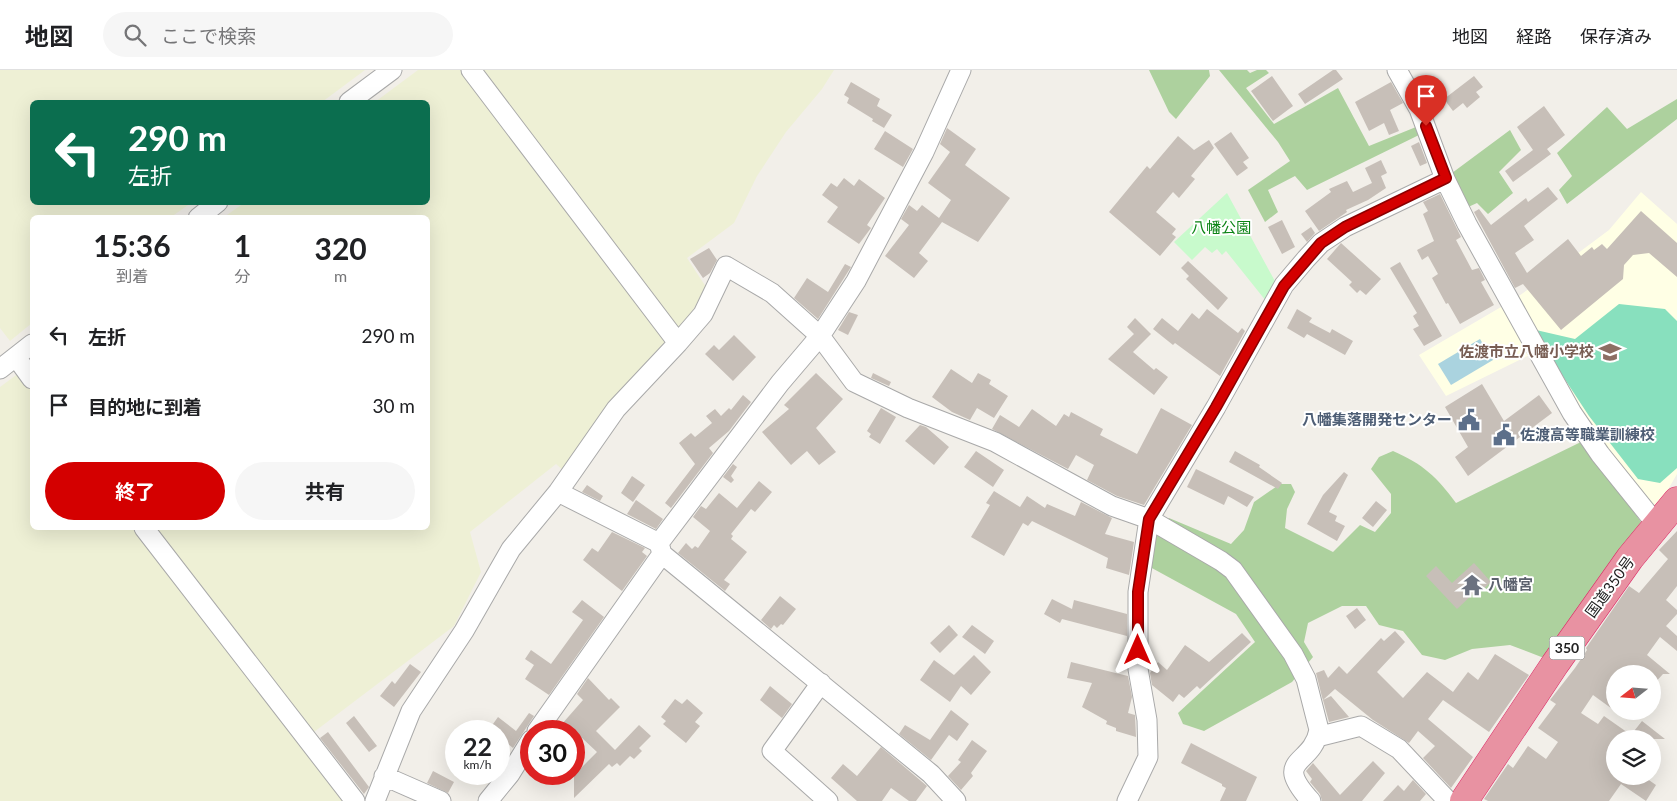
<!DOCTYPE html>
<html lang="ja">
<meta charset="utf-8">
<style>
:root{--surface:#fff;--page:#f6f6f6;--text:#202124;--muted:#757577;--line:#e0e0e0;--accent:#d40000}
body{margin:0;font-family:Lato,"Noto Sans JP",sans-serif;background:var(--page);color:var(--text);height:100vh;display:flex;flex-direction:column;font-size:19px;white-space:nowrap}
*{box-sizing:border-box;margin:0}
p{font-size:16px;color:var(--muted)}
.icon{flex:none;width:28px;height:28px;fill:none;stroke:currentColor;stroke-width:2;stroke-linecap:round;stroke-linejoin:round}
.map{position:relative;flex:1;overflow:hidden}
.details{position:absolute;left:30px;top:145px;width:400px;height:315px;display:flex;flex-direction:column;background:var(--surface);border-radius:8px;box-shadow:0 5px 20px #0002}
.details>*{flex:none}
.hud{position:absolute;left:30px;top:30px;width:400px;height:105px;border-radius:8px;box-shadow:0 5px 20px #0002;background:#0b6e4f;color:#fff;overflow:hidden}
.needle{width:32px;rotate:253deg}
.tools{position:absolute;left:1606px;top:595px;display:grid;gap:10px}
.tools a{display:grid;place-items:center;width:55px;height:55px;border-radius:50%;background:var(--surface);box-shadow:0 5px 20px #0002;font-size:25px}
.speed{position:absolute;left:445px;top:650px;display:flex;gap:10px;font-size:25px;font-weight:700;text-align:center}
.speed>*{display:grid;place-content:center;width:65px;height:65px;border-radius:50%;background:var(--surface);box-shadow:0 5px 20px #0002;line-height:1}
.speed small{font-size:12px;font-weight:400}
.speed .limit{border:8px solid #d22;background:#fff;color:#111}
.pin{position:absolute;display:grid;place-items:center;width:42px;height:42px;color:#fff;margin:-51px -21px;border-radius:50% 50% 50% 0;rotate:-45deg;box-shadow:0 0 5px #0007}
.pin .icon{rotate:45deg}
.me{position:absolute;width:55px;margin:-28px;rotate:0deg;stroke-linejoin:round;filter:drop-shadow(0 0 4px #0008)}
.turn{display:flex;align-items:center;gap:18px;height:105px;padding:0 15px;font-size:22px}
.turn .icon{width:65px;height:65px;stroke-width:2.5}
.turn b{display:block;font-size:35px;line-height:42px}
.eta{display:flex;justify-content:space-evenly;align-items:center;height:85px;text-align:center}
.eta b{font-size:30px;font-weight:700;line-height:35px}
.button{display:flex;gap:10px;margin-top:auto;padding:10px 15px}
.button a{flex:1;height:58px;border-radius:30px;background:var(--accent);color:#fff;font-size:20px;font-weight:700;line-height:58px;text-align:center}
.button a+a{background:var(--page);color:var(--text)}
ul{padding:0;list-style:none}
li{display:flex;align-items:center;gap:15px;height:70px;padding:0 15px}
li div{flex:1}
li b{display:block;font-size:19px}
li em{font-style:normal}
header{display:flex;align-items:center;gap:30px;box-sizing:border-box;height:70px;padding:0 25px;background:var(--surface);border-bottom:1px solid var(--line)}
header strong{font-size:24px}
nav{display:flex;gap:28px;margin-inline-start:auto;font-size:18px}
.search{width:350px;height:45px;background:var(--page);display:flex;align-items:center;gap:12px;box-sizing:border-box;padding:0 18px;border-radius:28px;color:var(--muted);font-size:19px}
.map>svg:first-child{display:block}
.education{fill:#ffffe5}
.farmland{fill:#eef0d5}
.forest{fill:#add19e}
.park{fill:#c8facc}
.pitch{fill:#88e0be}
.water{fill:#aad3df}
.building{fill:#c7bfb8}
.lines{fill:none;stroke-linecap:round;stroke-linejoin:round}
.minor-casing{stroke:#a9a9a9;stroke-width:21}
.highway-casing{stroke:#dc2a67;stroke-width:29}
.minor{stroke:#fff;stroke-width:19}
.highway{stroke:#e892a2;stroke-width:28}
.route-casing{stroke:#8a0000;stroke-width:12}
.route{stroke:#d40000;stroke-width:9}
.labels{text-anchor:middle;stroke-width:4;stroke-linejoin:round;paint-order:stroke}
.shield{fill:#fff;stroke:#646464;stroke-width:1}
.shield-label{font-size:14px;font-weight:bold;fill:#222}
.park-label{font-size:15px;fill:#0c8416;stroke:#fff}
.education-label{font-size:15px;font-weight:bold;fill:#785e54;stroke:#fff;text-anchor:end}
.service-label{font-size:15px;font-weight:bold;fill:#4e5e75;stroke:#fff;text-anchor:end}
.worship-label{font-size:15px;font-weight:bold;fill:#5b616d;stroke:#fff;text-anchor:start}
.street-label{font-size:15px;fill:#222;stroke:#fff}
</style>
<header>
<strong>地図</strong>
<div class="search"><svg class="icon" aria-label="search" viewBox="0 0 24 24"><circle cx="10" cy="10" r="6"/><path d="M15 15l6 6"/></svg>ここで検索</div>
<nav><a>地図</a><a>経路</a><a>保存済み</a></nav>
</header>
<div class="map">
<svg width="1677" height="731" viewBox="0 0 1677 731">
<rect width="100%" height="100%" fill="#f2efe9"/>
<path class="education" d="M 1641,122 L 1677,154 L 1677,404 L 1666,423 L 1653,439 L 1599,369 L 1542,279 L 1446,326 L 1419,285 L 1513,230 L 1546,207 L 1609,160 Z"/>
<path class="farmland" d="M 0,0 L 365,0 L 322,32 L 32,32 L 32,132 L 191,133 L 171,147 L 32,148 L 32,253 L 10,271 L 0,258 Z
M 418,0 L 464,0 L 669,275 L 565,402 L 556,394 L 470,462 L 481,502 L 454,556 L 310,665 L 153,458 L 428,458 L 428,148 L 224,147 L 244,133 L 428,132 L 428,32 L 375,32 Z
M 476,0 L 834,0 L 822,19 L 786,62 L 757,106 L 734,153 L 687,188 L 706,217 L 683,258 L 675,259 Z
M 19,303 L 32,320 L 32,458 L 136,458 L 343,731 L 0,731 L 0,317 Z"/>
<path class="forest" d="M 1149,0 L 1209,0 L 1210,6 L 1176,49 L 1169,42 Z
M 1219,0 L 1247,0 L 1250,3 L 1257,0 L 1266,0 L 1269,3 L 1246,18 L 1274,54 L 1338,18 L 1369,76 L 1416,57 L 1419,65 L 1307,120 L 1295,106 L 1268,120 L 1278,142 L 1265,152 L 1248,120 L 1290,91 L 1278,72 Z
M 1677,29 L 1677,49 L 1567,134 L 1559,120 L 1572,106 L 1557,83 L 1607,37 L 1627,59 Z
M 1510,60 L 1521,80 L 1499,102 L 1513,123 L 1488,144 L 1477,133 L 1466,138 L 1452,103 Z
M 1583,371 L 1641,452 L 1591,519 L 1544,588 L 1510,575 L 1472,579 L 1445,590 L 1422,585 L 1403,561 L 1379,555 L 1366,536 L 1342,536 L 1308,553 L 1304,572 L 1313,587 L 1292,612 L 1204,661 L 1183,654 L 1178,643 L 1255,572 L 1236,544 L 1150,497 L 1152,473 L 1169,448 L 1231,474 L 1244,460 L 1254,432 L 1280,414 L 1291,414 L 1295,422 L 1287,439 L 1285,458 L 1333,482 L 1360,455 L 1375,462 L 1391,443 L 1391,424 L 1371,399 L 1379,387 L 1393,381 C 1423,394 1437,407 1456,433 Z"/>
<path class="park" d="M 1227,123 L 1277,215 L 1266,231 L 1226,181 L 1222,185 L 1217,179 L 1212,183 L 1205,177 L 1192,190 L 1174,172 Z"/>
<path class="pitch" d="M 1619,234 L 1665,239 L 1677,251 L 1677,398 L 1660,413 L 1638,409 L 1589,346 L 1541,273 L 1536,260 L 1575,269 Z"/>
<path class="water" d="M 1480,269 L 1493,290 L 1451,315 L 1438,294 Z"/>
<path class="building" d="M 1333,0 L 1336,0 L 1343,9 L 1305,34 L 1298,24 Z
M 1272,6 L 1293,36 L 1273,51 L 1251,21 Z
M 1474,6 L 1483,17 L 1476,22 L 1480,27 L 1467,38 L 1463,33 L 1453,41 L 1444,29 Z
M 851,12 L 880,29 L 877,36 L 892,45 L 884,58 L 872,51 L 873,49 L 847,33 L 849,28 L 844,25 Z
M 1391,12 L 1403,33 L 1390,40 L 1399,61 L 1389,65 L 1384,53 L 1369,61 L 1355,32 Z
M 1544,36 L 1565,65 L 1547,79 L 1551,84 L 1513,112 L 1505,101 L 1533,80 L 1517,57 Z
M 947,58 L 976,79 L 965,95 L 1010,128 L 978,172 L 942,152 L 919,183 L 928,191 L 914,208 L 885,186 L 909,155 L 901,149 L 909,135 L 917,141 L 922,135 L 939,148 L 951,130 L 928,113 L 950,82 L 940,74 Z
M 885,61 L 913,79 L 903,97 L 874,79 Z
M 1231,62 L 1249,88 L 1243,92 L 1248,98 L 1237,106 L 1214,74 Z
M 1178,66 L 1194,80 L 1209,70 L 1214,78 L 1191,106 L 1195,109 L 1179,128 L 1173,122 L 1156,142 L 1176,159 L 1172,164 L 1176,167 L 1160,186 L 1109,142 L 1147,96 L 1150,99 Z
M 1419,72 L 1427,93 L 1420,96 L 1411,76 Z
M 1381,90 L 1387,103 L 1381,106 L 1386,118 L 1368,130 L 1346,140 L 1347,142 L 1319,161 L 1305,141 L 1331,122 L 1329,119 L 1347,111 L 1353,122 L 1372,113 L 1365,98 Z
M 844,108 L 854,116 L 859,109 L 885,128 L 867,155 L 871,158 L 859,174 L 827,152 L 838,137 L 822,125 L 831,113 L 837,117 Z
M 1548,117 L 1558,129 L 1524,156 L 1534,170 L 1515,183 L 1527,203 L 1568,169 L 1581,186 L 1592,177 L 1594,180 L 1602,174 L 1607,179 L 1641,141 L 1677,173 L 1677,207 L 1649,183 L 1633,185 L 1624,195 L 1623,209 L 1561,260 L 1523,214 L 1515,218 L 1474,142 L 1479,139 L 1491,155 L 1526,128 L 1528,132 Z
M 1440,124 L 1461,167 L 1456,170 L 1472,200 L 1479,198 L 1485,210 L 1481,212 L 1494,235 L 1460,254 L 1448,233 L 1446,234 L 1432,208 L 1438,204 L 1428,186 L 1422,190 L 1417,180 L 1434,171 L 1423,144 L 1428,141 L 1423,132 Z
M 1282,150 L 1295,177 L 1282,184 L 1268,157 Z
M 1311,157 L 1315,163 L 1307,172 L 1301,164 Z
M 1341,173 L 1381,209 L 1366,225 L 1360,220 L 1357,223 L 1349,215 L 1352,212 L 1327,189 Z
M 709,178 L 717,190 L 710,203 L 703,208 L 690,189 Z
M 1188,191 L 1228,228 L 1218,240 L 1186,209 L 1189,206 L 1181,198 Z
M 1400,192 L 1442,266 L 1424,276 L 1413,259 L 1419,256 L 1413,246 L 1417,243 L 1390,198 Z
M 845,194 L 851,197 L 818,249 L 794,228 L 807,208 L 828,222 Z
M 1207,239 L 1238,263 L 1242,258 L 1245,261 L 1220,306 L 1175,273 L 1173,275 L 1153,259 L 1162,248 L 1178,261 L 1192,243 L 1199,249 Z
M 1297,239 L 1312,248 L 1309,252 L 1330,263 L 1332,259 L 1353,271 L 1345,285 L 1307,264 L 1304,268 L 1287,258 Z
M 849,242 L 858,245 L 848,265 L 838,260 Z
M 1135,248 L 1151,264 L 1133,282 L 1154,300 L 1156,298 L 1168,307 L 1154,325 L 1108,289 L 1134,264 L 1127,257 Z
M 734,265 L 756,287 L 733,311 L 705,284 L 714,275 L 719,280 Z
M 951,299 L 972,313 L 978,303 L 991,310 L 989,314 L 1008,326 L 994,348 L 977,338 L 970,350 L 952,342 L 932,327 Z
M 816,303 L 843,329 L 816,358 L 836,382 L 819,395 L 807,381 L 791,395 L 762,362 L 789,339 L 784,335 Z
M 873,303 L 891,312 L 889,316 L 871,308 Z
M 1482,314 L 1504,351 L 1539,325 L 1552,343 L 1468,406 L 1455,387 L 1468,377 L 1445,337 Z
M 743,325 L 751,332 L 729,361 L 709,378 L 713,383 L 671,438 L 665,433 L 695,394 L 679,373 L 691,363 L 695,367 L 712,353 L 706,346 L 715,339 L 721,346 L 729,338 L 731,340 Z
M 881,338 L 896,347 L 880,374 L 869,367 L 871,364 L 867,361 Z
M 1161,338 L 1192,355 L 1144,435 L 1117,426 L 1087,410 L 1094,395 L 1076,385 L 1068,399 L 992,359 L 1000,345 L 1019,357 L 1032,339 L 1056,356 L 1064,344 L 1069,347 L 1071,342 L 1103,359 L 1100,365 L 1137,384 Z
M 920,355 L 926,357 L 949,377 L 934,395 L 905,371 Z
M 976,381 L 1004,400 L 993,417 L 964,397 Z
M 1235,381 L 1260,395 L 1259,397 L 1282,413 L 1278,419 L 1229,392 Z
M 733,394 L 737,397 L 731,406 L 734,410 L 731,413 L 723,407 Z
M 1196,399 L 1254,427 L 1247,437 L 1228,426 L 1224,435 L 1187,417 Z
M 1344,402 L 1348,405 L 1329,442 L 1337,446 L 1335,451 L 1345,456 L 1337,471 L 1307,454 L 1323,425 Z
M 632,406 L 645,415 L 633,432 L 621,423 Z
M 759,411 L 772,422 L 755,442 L 751,439 L 731,464 L 733,466 L 731,469 L 747,482 L 724,510 L 730,514 L 725,521 L 678,483 L 686,473 L 692,479 L 695,476 L 698,478 L 710,461 L 693,447 L 701,436 L 706,439 L 719,423 L 737,438 Z
M 587,415 L 603,426 L 600,431 L 582,422 Z
M 994,421 L 1020,437 L 1027,426 L 1045,438 L 1047,434 L 1075,446 L 1081,432 L 1112,448 L 1105,464 L 1134,472 L 1129,505 L 1106,498 L 1108,488 L 1032,451 L 1028,456 L 1023,453 L 1004,486 L 971,467 L 990,435 L 986,433 Z
M 636,430 L 663,449 L 656,459 L 627,444 Z
M 1376,431 L 1387,440 L 1373,457 L 1362,448 Z
M 1677,461 L 1677,516 L 1666,530 L 1677,540 L 1677,544 L 1666,556 L 1677,566 L 1677,581 L 1660,567 L 1647,585 L 1670,604 L 1663,604 L 1652,616 L 1652,604 L 1615,604 L 1615,641 L 1593,625 L 1581,643 L 1598,654 L 1604,646 L 1631,665 L 1642,651 L 1665,669 L 1615,669 L 1615,706 L 1643,706 L 1656,715 L 1646,731 L 1621,714 L 1609,731 L 1488,731 L 1484,729 L 1508,694 L 1513,698 L 1528,676 L 1546,689 L 1558,672 L 1538,658 L 1556,634 L 1550,630 L 1575,598 L 1587,580 L 1586,578 L 1629,516 L 1639,523 L 1668,489 L 1659,480 Z
M 612,462 L 645,478 L 642,482 L 647,486 L 622,521 L 583,490 L 592,478 L 598,482 Z
M 1474,493 L 1491,512 L 1477,525 L 1474,523 L 1457,539 L 1426,506 L 1436,496 L 1452,513 Z
M 780,526 L 796,539 L 783,555 L 781,554 L 777,558 L 774,555 L 771,559 L 761,550 Z
M 1052,529 L 1072,539 L 1074,530 L 1127,544 L 1127,566 L 1062,549 L 1060,553 L 1044,544 Z
M 582,530 L 604,547 L 549,625 L 525,609 L 534,595 L 525,589 L 531,580 L 551,594 L 583,550 L 572,542 Z
M 1357,538 L 1366,550 L 1355,559 L 1346,546 Z
M 949,555 L 958,565 L 940,583 L 930,573 Z
M 972,555 L 994,571 L 985,584 L 962,567 Z
M 1395,561 L 1405,572 L 1377,602 L 1403,628 L 1427,602 L 1453,622 L 1468,602 L 1478,610 L 1495,584 L 1529,605 L 1489,662 L 1443,630 L 1428,649 L 1473,687 L 1451,718 L 1423,688 L 1435,676 L 1418,661 L 1409,673 L 1373,650 L 1335,619 L 1323,630 L 1322,627 L 1316,603 L 1324,600 L 1328,608 L 1339,596 L 1347,604 L 1381,568 L 1384,571 Z
M 1242,563 L 1251,572 L 1200,619 L 1197,616 L 1184,628 L 1179,624 L 1173,632 L 1152,615 L 1150,603 L 1158,592 L 1167,600 L 1185,575 L 1209,592 Z
M 974,585 L 991,602 L 971,625 L 961,616 L 950,632 L 920,610 L 934,590 L 954,605 Z
M 1071,592 L 1128,606 L 1132,627 L 1128,643 L 1135,645 L 1136,667 L 1116,661 L 1116,658 L 1106,654 L 1107,651 L 1082,637 L 1092,613 L 1067,608 Z
M 410,594 L 421,602 L 394,637 L 380,626 L 392,611 L 395,614 Z
M 588,608 L 609,630 L 611,628 L 620,637 L 596,661 L 615,680 L 639,655 L 651,666 L 639,678 L 642,681 L 634,689 L 630,686 L 620,696 L 617,693 L 612,697 L 609,694 L 574,728 L 574,705 L 597,682 L 582,668 L 574,677 L 574,661 L 551,661 L 558,651 L 562,654 L 583,630 L 577,624 Z
M 770,616 L 792,634 L 782,648 L 760,630 Z
M 1331,626 L 1349,647 L 1329,652 L 1323,630 Z
M 675,629 L 682,634 L 687,629 L 703,643 L 695,652 L 700,656 L 686,673 L 663,654 L 666,651 L 661,647 Z
M 951,640 L 969,654 L 957,671 L 949,665 L 931,690 L 899,664 L 905,655 L 930,670 Z
M 529,643 L 534,646 L 513,678 L 499,667 L 499,661 L 488,661 L 498,647 L 516,661 Z
M 354,646 L 377,676 L 369,682 L 346,653 Z
M 328,662 L 369,717 L 364,724 L 320,668 Z
M 972,670 L 987,681 L 971,703 L 973,706 L 961,720 L 948,706 L 961,692 L 958,690 Z
M 1191,673 L 1257,707 L 1246,731 L 1220,731 L 1226,718 L 1222,716 L 1222,714 L 1181,693 Z
M 881,677 L 927,716 L 916,731 L 909,731 L 891,718 L 882,731 L 857,731 L 831,708 L 843,694 L 857,706 Z
M 1373,691 L 1385,703 L 1362,731 L 1322,731 L 1320,724 L 1310,712 L 1312,709 L 1306,701 L 1313,693 L 1340,725 Z
M 433,701 L 454,712 L 448,723 L 427,713 Z
M 1413,710 L 1426,724 L 1420,731 L 1383,731 L 1398,715 L 1404,721 Z"/>
<g class="lines">
<g class="minor-casing">
<path id="minor" d="M 471,0 L 678,273
M 1397,0 L 1419,39 L 1445,109 L 1467,154 L 1572,343 L 1600,384 L 1657,455
M 349,32 L 392,0
M 198,148 L 218,132
M 16,287 L 32,309
M 0,299 L 32,274
M 558,422 L 659,473
M 144,458 L 355,731
M 821,613 L 772,681 L 828,731
M 537,661 L 662,484
M 1317,667 L 1361,656 L 1399,679 L 1448,731
M 384,706 L 441,731
M 375,731 L 411,641 L 464,561 L 511,479 L 558,422 L 616,339 L 678,273 L 703,244 L 726,196 L 772,223 L 820,266 L 854,312 L 908,338 L 995,372 L 1112,436 L 1149,449 L 1221,491 L 1233,500 L 1293,584 L 1306,609 L 1319,660 C 1312,697 1271,687 1311,731
M 488,731 L 510,704 L 531,670
M 956,731 L 931,704 L 662,484 L 659,473 L 780,313 L 820,266 L 856,211 L 924,82 L 961,0
M 1127,731 L 1148,687 L 1147,650 L 1138,599 L 1138,522 L 1149,449 L 1216,337 L 1284,215 L 1306,189 L 1321,173 L 1345,157 L 1445,109"/>
</g>
<g class="highway-casing">
<path id="highway" d="M 1464,731 L 1555,594 L 1630,488 L 1677,431"/>
</g>
<use href="#minor" class="minor"/>
<use href="#highway" class="highway"/>
</g>
<g class="lines">
<g class="route-casing">
<path id="route" d="M 1138,580 L 1138,522 L 1149,449 L 1216,337 L 1284,216 L 1321,173 L 1345,157 L 1446,108 L 1426,56"/>
</g>
<use href="#route" class="route"/>
</g>
<defs>
<g id="school-bare" transform="scale(1.725)"><path d="M0-5L7-2L0 1L-7-2ZM-4 1L0 2.5L4 1V4Q0 6-4 4Z" fill="#8d6e63" stroke="#fff" stroke-width="2.5" paint-order="stroke"/></g>
<g id="civic-bare" transform="scale(1.725)"><path d="M-.6-6.5H3V-4.5H.6V-3L4-1V1h2V6H-6V1h2V-1L-.6-3ZM-1.2 2.5V6h2.4V2.5Z" fill="#5c6f8a" stroke="#fff" stroke-width="2.5" paint-order="stroke"/></g>
<g id="temple-bare" transform="scale(1.725)"><path d="M0-6L5-2H3V0L6.5 2.5H4V6H1.5V3h-3V6H-4V2.5H-6.5L-3 0V-2H-5Z" fill="#6b7280" stroke="#fff" stroke-width="2.5" paint-order="stroke"/></g>
</defs>
<g fill-rule="evenodd">
<use href="#school-bare" x="1610" y="282"/>
<use href="#civic-bare" x="1469" y="350"/>
<use href="#civic-bare" x="1504" y="365"/>
<use href="#temple-bare" x="1472" y="515"/>
</g>
<g class="labels">
<rect class="shield" x="1549.5" y="566.5" width="35" height="23" rx="4"/>
<g class="shield-label">
<text x="1567" y="583">350</text>
</g>
<g class="park-label">
<text x="1221" y="163">八幡公園</text>
</g>
<g class="education-label">
<text x="1594" y="287">佐渡市立八幡小学校</text>
</g>
<g class="service-label">
<text x="1452" y="355">八幡集落開発センター</text>
<text x="1520" y="370" text-anchor="start">佐渡高等職業訓練校</text>
</g>
<g class="worship-label">
<text x="1488" y="520">八幡宮</text>
</g>
<g class="street-label">
<text transform="translate(1610 517) rotate(-54)" y="5">国道350号</text>
</g>
</g>
</svg>
<div class="tools">
<a><svg class="needle" viewBox="-14 -14 28 28"><path d="M0-13l5 13h-10z" fill="#e53935"/><path d="M0 13l5-13h-10z" fill="#757577"/></svg></a>
<a><svg class="icon" aria-label="layers" viewBox="0 0 24 24"><path d="M12 4l9 5-9 5-9-5zM3 14l9 5 9-5"/></svg></a>
</div>
<div class="speed"><div>22<small>km/h</small></div><div class="limit">30</div></div>
<div class="pin" style="left:1426px;top:56px;background:#d93025"><svg class="icon" aria-label="arrive" viewBox="0 0 24 24"><path d="M6 21V4h12l-3 4 3 4H6"/></svg></div>
<svg class="me" style="left:1138px;top:580px" viewBox="-20 -20 40 40"><path d="M0-17L14 15 0 8-14 15z" fill="#d40000" stroke="#fff" stroke-width="4"/></svg>
<div class="hud">
<div class="turn"><svg class="icon" aria-label="left" viewBox="0 0 24 24"><path d="M17 20v-9H6M10 6l-5 5 5 5"/></svg><div><b>290 m</b>左折</div></div>
</div>
<section class="details">
<div class="eta">
<div><b>15:36</b><p>到着</p></div>
<div><b>1</b><p>分</p></div>
<div><b>320</b><p>m</p></div>
</div>
<ul>
<li><svg class="icon" aria-label="left" viewBox="0 0 24 24"><path d="M17 20v-9H6M10 6l-5 5 5 5"/></svg><div><b>左折</b></div><em>290 m</em></li>
<li><svg class="icon" aria-label="arrive" viewBox="0 0 24 24"><path d="M6 21V4h12l-3 4 3 4H6"/></svg><div><b>目的地に到着</b></div><em>30 m</em></li>
</ul>
<div class="button"><a>終了</a><a>共有</a></div>
</section>
</div>
